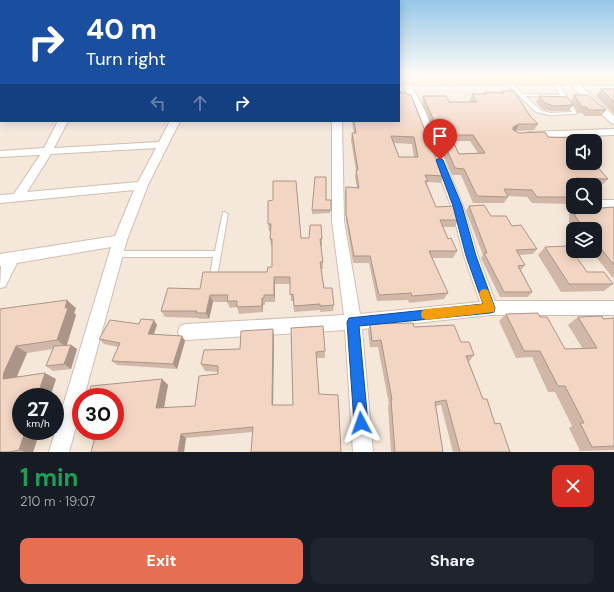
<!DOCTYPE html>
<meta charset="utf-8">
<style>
:root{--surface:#171b24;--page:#20242c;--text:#f1f3f6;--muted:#9ea1a6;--accent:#e76f51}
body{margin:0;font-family:"DM Sans",sans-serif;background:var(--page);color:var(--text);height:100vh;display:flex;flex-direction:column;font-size:15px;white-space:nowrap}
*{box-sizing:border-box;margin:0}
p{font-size:13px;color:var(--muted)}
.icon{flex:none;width:22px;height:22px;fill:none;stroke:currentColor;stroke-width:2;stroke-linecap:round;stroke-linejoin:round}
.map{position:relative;height:452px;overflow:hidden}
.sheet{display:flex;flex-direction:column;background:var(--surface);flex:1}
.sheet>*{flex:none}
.banner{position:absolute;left:0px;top:0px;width:400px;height:122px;box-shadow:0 2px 10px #0003;background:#1a4fa0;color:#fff;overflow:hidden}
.buttons{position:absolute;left:566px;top:134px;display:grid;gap:8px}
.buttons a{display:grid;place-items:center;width:36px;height:36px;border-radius:8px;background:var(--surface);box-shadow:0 2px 10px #0003;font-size:20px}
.speed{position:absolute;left:12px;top:388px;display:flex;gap:8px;font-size:20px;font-weight:700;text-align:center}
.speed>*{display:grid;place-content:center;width:52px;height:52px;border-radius:50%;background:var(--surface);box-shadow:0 2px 10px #0003;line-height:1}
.speed small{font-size:10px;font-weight:400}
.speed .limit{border:6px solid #d22;background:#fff;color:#111}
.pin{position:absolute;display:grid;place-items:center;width:34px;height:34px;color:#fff;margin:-41px -17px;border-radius:50% 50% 50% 0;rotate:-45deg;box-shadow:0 0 4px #0007}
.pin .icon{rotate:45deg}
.me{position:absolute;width:44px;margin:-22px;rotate:356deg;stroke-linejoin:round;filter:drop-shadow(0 0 3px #0008)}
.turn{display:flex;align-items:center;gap:14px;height:84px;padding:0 20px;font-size:18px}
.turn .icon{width:52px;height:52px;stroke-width:2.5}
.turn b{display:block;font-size:28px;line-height:34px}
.lanes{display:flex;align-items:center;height:38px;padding:0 20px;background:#0003;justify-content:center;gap:20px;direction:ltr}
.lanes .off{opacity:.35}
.round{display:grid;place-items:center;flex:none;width:42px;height:42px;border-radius:8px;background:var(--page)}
.headline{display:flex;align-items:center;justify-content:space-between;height:68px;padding:0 20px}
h1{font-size:24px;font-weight:700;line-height:30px;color:#1e9e55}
.primary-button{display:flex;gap:8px;margin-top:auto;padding:8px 20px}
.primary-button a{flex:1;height:46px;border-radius:8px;background:var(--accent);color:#fff;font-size:16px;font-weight:700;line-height:46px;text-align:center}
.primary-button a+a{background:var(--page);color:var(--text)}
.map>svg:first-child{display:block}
.residential{fill:#f5e8da;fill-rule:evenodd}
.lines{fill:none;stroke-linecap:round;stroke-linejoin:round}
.service-casing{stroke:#d1beb0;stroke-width:2}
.minor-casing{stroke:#d1beb0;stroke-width:2}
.primary-casing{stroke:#dad1cd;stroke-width:2}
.service{fill:#fff;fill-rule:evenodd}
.minor{fill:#fff;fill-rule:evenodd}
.primary{fill:#fbd9a5;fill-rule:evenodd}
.wall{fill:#d1b7a8;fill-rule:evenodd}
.shaded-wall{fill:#aa9588}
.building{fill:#f3d5c3;stroke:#aa9588;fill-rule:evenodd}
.route{fill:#1a73e8;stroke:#114b97}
.slow{fill:#f59e0b}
</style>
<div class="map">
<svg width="614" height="452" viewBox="0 0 614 452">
<rect width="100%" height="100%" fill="#fdf6ec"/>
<path class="residential" d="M 399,75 L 614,75 L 614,78 L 399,79 Z
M 614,88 L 614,452 L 0,452 L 0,94 L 1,121 L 399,121 L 399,90 ZM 573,141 L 595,141 L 595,163 L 573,163 ZM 573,185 L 595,185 L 595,207 L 573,207 ZM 573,229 L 595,229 L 595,251 L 573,251 ZM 21,397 L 55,397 L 55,431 L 21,431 ZM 81,397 L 115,397 L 115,431 L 81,431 Z"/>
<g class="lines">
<g class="service-casing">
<path id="service" d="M 510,85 L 514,85 L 523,94 L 560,95 L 555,86 L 559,85 L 577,113 L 575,114 L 550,115 L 536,112 L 510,87 ZM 526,96 L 562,97 L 572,112 L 550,113 L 540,110 Z
M 223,212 L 225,212 L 228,214 L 217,277 L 214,278 L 211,277 L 210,275 L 213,257 L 116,257 L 113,256 L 112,254 L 113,252 L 116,251 L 215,251 Z"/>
</g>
<g class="minor-casing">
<path id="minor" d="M 0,77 L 1,77 L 1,81 L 0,81 Z
M 405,85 L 411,85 L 425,111 L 463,206 L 478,256 L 495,301 L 614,301 L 614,315 L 490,315 L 362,329 L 373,452 L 353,452 L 345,330 L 186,340 L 180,338 L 178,332 L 180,326 L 186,324 L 344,315 L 332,221 L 332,121 L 342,121 L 344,221 L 360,314 L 480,302 L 464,256 L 451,206 L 415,111 L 404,87 Z
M 574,85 L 580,85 L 614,116 L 614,124 L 611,123 L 574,89 L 573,87 Z
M 0,100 L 1,100 L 1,106 L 0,106 Z
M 58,121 L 68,121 L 54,148 L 159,142 L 170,121 L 180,121 L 148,185 L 127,240 L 84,397 L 81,397 L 81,409 L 69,452 L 49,452 L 111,247 L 17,263 L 5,287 L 0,288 L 1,266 L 0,266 L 0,254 L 115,236 L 134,190 L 0,203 L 0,195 L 14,194 L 40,155 L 0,157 L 0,151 L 44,148 ZM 156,148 L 138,182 L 27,192 L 51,154 Z
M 614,129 L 614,135 L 528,138 L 523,135 L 528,132 Z
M 595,200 L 614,200 L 614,208 L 591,207 L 595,207 Z"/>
</g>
<g class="primary-casing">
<path id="primary" d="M 614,77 L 614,85 L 399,86 L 399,78 Z
M 0,88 L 1,88 L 1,96 L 0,96 Z"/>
</g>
<use href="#service" class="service"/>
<use href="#minor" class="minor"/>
<use href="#primary" class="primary"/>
</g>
<path class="wall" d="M 601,89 L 614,89 L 614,114 L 596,96 Z
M 502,91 L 530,116 L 538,124 L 534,130 L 515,131 L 519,133 L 573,141 L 608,179 L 602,185 L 573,185 L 573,207 L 595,207 L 601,208 L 614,207 L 614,278 L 613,278 L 591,251 L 595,251 L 595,229 L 574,229 L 569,223 L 569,204 L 532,203 L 527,197 L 508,196 L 508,197 L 504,203 L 473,203 L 461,175 L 452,175 L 422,102 L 423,96 L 449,102 L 471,102 L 470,100 L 472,94 L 484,94 L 485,92 L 501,93 ZM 453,141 L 470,141 L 478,153 L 459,154 Z
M 400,92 L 443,176 L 441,183 L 427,182 L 427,184 L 436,207 L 458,220 L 455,227 L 443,227 L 448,239 L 457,251 L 453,258 L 432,258 L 448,293 L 444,299 L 409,303 L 408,300 L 377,301 L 369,263 L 353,263 L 346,221 L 345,195 L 346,187 L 357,188 L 355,177 L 356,171 L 351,140 L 352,133 L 354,133 L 352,122 L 346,122 L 346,121 L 399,121 ZM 394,143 L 412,144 L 414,157 L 399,157 Z
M 574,95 L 606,110 L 601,116 L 585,116 L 582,113 L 578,113 L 571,101 Z
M 539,96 L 573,105 L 569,111 L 550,111 L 542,109 L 536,102 Z
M 595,149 L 600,154 L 595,160 Z
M 326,200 L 331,200 L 330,213 L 312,214 L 312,210 Z
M 268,201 L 301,238 L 322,239 L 322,246 L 321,246 L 323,262 L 323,269 L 321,269 L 324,288 L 334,305 L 333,311 L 320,312 L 320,310 L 294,312 L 293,301 L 291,301 L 290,284 L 275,284 L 275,302 L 265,302 L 265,305 L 263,305 L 263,312 L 239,314 L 237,307 L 230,308 L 227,302 L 213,302 L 209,319 L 199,319 L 199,318 L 165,317 L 161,311 L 200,289 L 267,272 L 272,267 L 272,246 L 271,246 L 270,239 L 270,231 L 269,232 L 268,224 Z
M 469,206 L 512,226 L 537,249 L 533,254 L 519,255 L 525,265 L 521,270 L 532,292 L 528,297 L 500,297 L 481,258 L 483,255 L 466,211 Z
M 545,247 L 587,272 L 613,284 L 604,291 L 561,292 L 538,255 Z
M 76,308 L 74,313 L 76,315 L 67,345 L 71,345 L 77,349 L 71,369 L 53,371 L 46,366 L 53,349 L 27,353 L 17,377 L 56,379 L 50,397 L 21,397 L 40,439 L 37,440 L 33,452 L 0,452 L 0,309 Z
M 506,314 L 540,317 L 565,349 L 583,349 L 568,325 L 578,317 L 603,319 L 614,318 L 614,450 L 580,451 L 569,428 L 572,426 L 555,392 L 548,392 L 532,357 L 516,358 L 499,321 Z
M 139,324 L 157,325 L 154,334 L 182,336 L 185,341 L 177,369 L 117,365 L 112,361 L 118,347 L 104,344 L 99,339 Z
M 370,324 L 414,327 L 461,342 L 474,355 L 469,362 L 483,399 L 510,452 L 453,452 L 441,405 L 436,406 L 443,452 L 391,452 L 388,406 L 389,404 L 378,347 L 370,347 L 368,331 Z
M 291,328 L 325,351 L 325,358 L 316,358 L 319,394 L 253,432 L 186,438 L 184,452 L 91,452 L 115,397 L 88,397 L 162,379 L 168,385 L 164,408 L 195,406 L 218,374 L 218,372 L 205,371 L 201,364 L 240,349 L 273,329 L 274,336 L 273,405 L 293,405 Z"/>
<path class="shaded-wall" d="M 519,124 L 516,130 L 510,134 L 513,127 Z
M 274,277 L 275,284 L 275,302 L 274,295 Z
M 210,295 L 213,302 L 209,319 L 206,313 Z
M 262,298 L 263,305 L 263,312 L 262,306 Z
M 67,300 L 76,308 L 74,313 L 76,315 L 66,347 L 57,340 Z
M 154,320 L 157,325 L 152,339 L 148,334 Z
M 273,329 L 274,336 L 273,410 L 272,405 Z
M 182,336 L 185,341 L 177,369 L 173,364 Z
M 71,345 L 77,349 L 71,369 L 64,364 Z
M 16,346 L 27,353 L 16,378 L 3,379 L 4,372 Z
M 45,373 L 56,379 L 50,397 L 37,397 Z
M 162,379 L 168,385 L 163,413 L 156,408 Z
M 29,431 L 42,431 L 40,439 L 37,440 L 33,452 L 25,452 L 19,450 L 24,435 Z
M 181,434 L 186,438 L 184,452 L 178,452 Z"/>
<path class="building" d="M 399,89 L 400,92 L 411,95 L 443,176 L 425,175 L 428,181 L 425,181 L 436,207 L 455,206 L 458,220 L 440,220 L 448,239 L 451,238 L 457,251 L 429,251 L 448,293 L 412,296 L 411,293 L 379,295 L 370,256 L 354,256 L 346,214 L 346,187 L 359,188 L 356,170 L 358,170 L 352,133 L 356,133 L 354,121 L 399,121 ZM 391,136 L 414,137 L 418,157 L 399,157 Z
M 601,89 L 614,89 L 614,102 Z
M 502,91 L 514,91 L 530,116 L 538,124 L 519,124 L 513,127 L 513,130 L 519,133 L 545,132 L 548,137 L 584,138 L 587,141 L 573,141 L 573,163 L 594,163 L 608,179 L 576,178 L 582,185 L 573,185 L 573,197 L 537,197 L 532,190 L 504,189 L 508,197 L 477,196 L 464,169 L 455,168 L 423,96 L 446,96 L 449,102 L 477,102 L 472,94 L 486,94 L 485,92 L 504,93 ZM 450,135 L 473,135 L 485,153 L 459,154 Z
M 574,95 L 588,95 L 606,110 L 589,110 L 586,107 L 582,107 Z
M 539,96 L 567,97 L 573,105 L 554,106 L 545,103 Z
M 595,149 L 600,154 L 595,154 Z
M 315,177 L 326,177 L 326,200 L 331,200 L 331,210 L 312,210 Z
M 273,181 L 296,181 L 301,238 L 309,238 L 310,225 L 321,225 L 322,239 L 320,239 L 323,262 L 320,262 L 324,288 L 332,288 L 334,305 L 320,306 L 320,304 L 294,306 L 293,294 L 290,295 L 290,277 L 274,277 L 274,295 L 264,295 L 264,298 L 262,298 L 262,306 L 237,307 L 237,301 L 227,301 L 228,295 L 210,295 L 206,313 L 196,313 L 197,311 L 161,311 L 168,288 L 200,289 L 203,272 L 267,272 L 268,267 L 272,267 L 272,239 L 270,239 L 271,224 L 268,224 L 268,201 L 273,200 Z
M 595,201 L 601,208 L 614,207 L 614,265 L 595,241 L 595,229 L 585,229 L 575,216 L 574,207 L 595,207 Z
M 484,205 L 491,216 L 506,216 L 512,226 L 521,225 L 537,249 L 516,250 L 525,265 L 518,266 L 532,292 L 504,292 L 484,253 L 487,253 L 469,206 Z
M 569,246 L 587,272 L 604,272 L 613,284 L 569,284 L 545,247 Z
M 67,300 L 65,308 L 68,308 L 57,340 L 16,346 L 4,372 L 3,379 L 45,373 L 37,397 L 21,397 L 21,431 L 29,431 L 27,435 L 24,435 L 19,450 L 9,452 L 0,452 L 0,309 Z
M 538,313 L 540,317 L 547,317 L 565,349 L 597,348 L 578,317 L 602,316 L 603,319 L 614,318 L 614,446 L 592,447 L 580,423 L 584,423 L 565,386 L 558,386 L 540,351 L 524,351 L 506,314 Z
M 141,319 L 154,320 L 148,334 L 182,336 L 173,364 L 112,361 L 120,343 L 99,339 L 110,320 L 139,324 Z
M 413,323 L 414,327 L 454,325 L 461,342 L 469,342 L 474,355 L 466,356 L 483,399 L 487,399 L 495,424 L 500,423 L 510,452 L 460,452 L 446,400 L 435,402 L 443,452 L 395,452 L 391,400 L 392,400 L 381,340 L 372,341 L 370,324 Z
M 323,326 L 325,351 L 316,352 L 319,394 L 338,395 L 341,452 L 251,452 L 253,427 L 181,434 L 178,452 L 91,452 L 97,431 L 115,431 L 115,397 L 107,397 L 108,394 L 92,397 L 88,397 L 91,386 L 162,379 L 156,408 L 195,406 L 199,376 L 218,374 L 218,366 L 201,364 L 204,350 L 240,349 L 241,331 L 273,329 L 272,405 L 293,405 L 291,328 Z
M 71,345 L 64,364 L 46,366 L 54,346 Z"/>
<linearGradient id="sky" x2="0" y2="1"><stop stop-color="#97c7e8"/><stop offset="0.54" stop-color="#fefbf6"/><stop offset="1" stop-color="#fefbf6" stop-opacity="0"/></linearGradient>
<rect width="614" height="138" fill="url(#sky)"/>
<path class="route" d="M 440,158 L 443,160 L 462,206 L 476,256 L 495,308 L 494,312 L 490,313 L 359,326 L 368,423 L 366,428 L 361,430 L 356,428 L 354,423 L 347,322 L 349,318 L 483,304 L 466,256 L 453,206 L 436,160 Z"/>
<path class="slow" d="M 485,289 L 488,290 L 495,308 L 494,312 L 426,320 L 422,318 L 421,314 L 422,311 L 426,309 L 483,304 L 479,294 L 481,290 Z"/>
</svg>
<div class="buttons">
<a><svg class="icon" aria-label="sound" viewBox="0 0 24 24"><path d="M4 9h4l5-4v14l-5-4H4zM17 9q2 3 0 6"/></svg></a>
<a><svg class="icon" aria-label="search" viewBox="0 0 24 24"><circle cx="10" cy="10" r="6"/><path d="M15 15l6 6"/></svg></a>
<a><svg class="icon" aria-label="layers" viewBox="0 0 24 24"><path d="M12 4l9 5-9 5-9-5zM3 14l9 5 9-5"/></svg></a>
</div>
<div class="speed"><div>27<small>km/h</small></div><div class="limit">30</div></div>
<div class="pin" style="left:440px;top:160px;background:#d93025"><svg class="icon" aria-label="arrive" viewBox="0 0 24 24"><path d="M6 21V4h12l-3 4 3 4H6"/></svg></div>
<svg class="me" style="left:361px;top:423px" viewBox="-20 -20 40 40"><path d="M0-17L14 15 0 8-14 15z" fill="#1a73e8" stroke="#fff" stroke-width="4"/></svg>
<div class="banner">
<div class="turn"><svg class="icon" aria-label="right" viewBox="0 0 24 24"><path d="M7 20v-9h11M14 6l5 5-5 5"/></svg><div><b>40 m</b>Turn right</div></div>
<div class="lanes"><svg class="icon off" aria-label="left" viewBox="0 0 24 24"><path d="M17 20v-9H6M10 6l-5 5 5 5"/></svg><svg class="icon off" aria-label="ahead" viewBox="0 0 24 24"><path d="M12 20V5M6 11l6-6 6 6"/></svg><svg class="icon" aria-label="right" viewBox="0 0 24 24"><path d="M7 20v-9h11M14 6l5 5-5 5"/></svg></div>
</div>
</div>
<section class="sheet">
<div class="headline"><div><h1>1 min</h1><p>210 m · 19:07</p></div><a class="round" style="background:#d93025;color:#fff"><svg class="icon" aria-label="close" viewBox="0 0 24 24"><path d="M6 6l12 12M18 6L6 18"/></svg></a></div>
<div class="primary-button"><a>Exit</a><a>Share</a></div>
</section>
